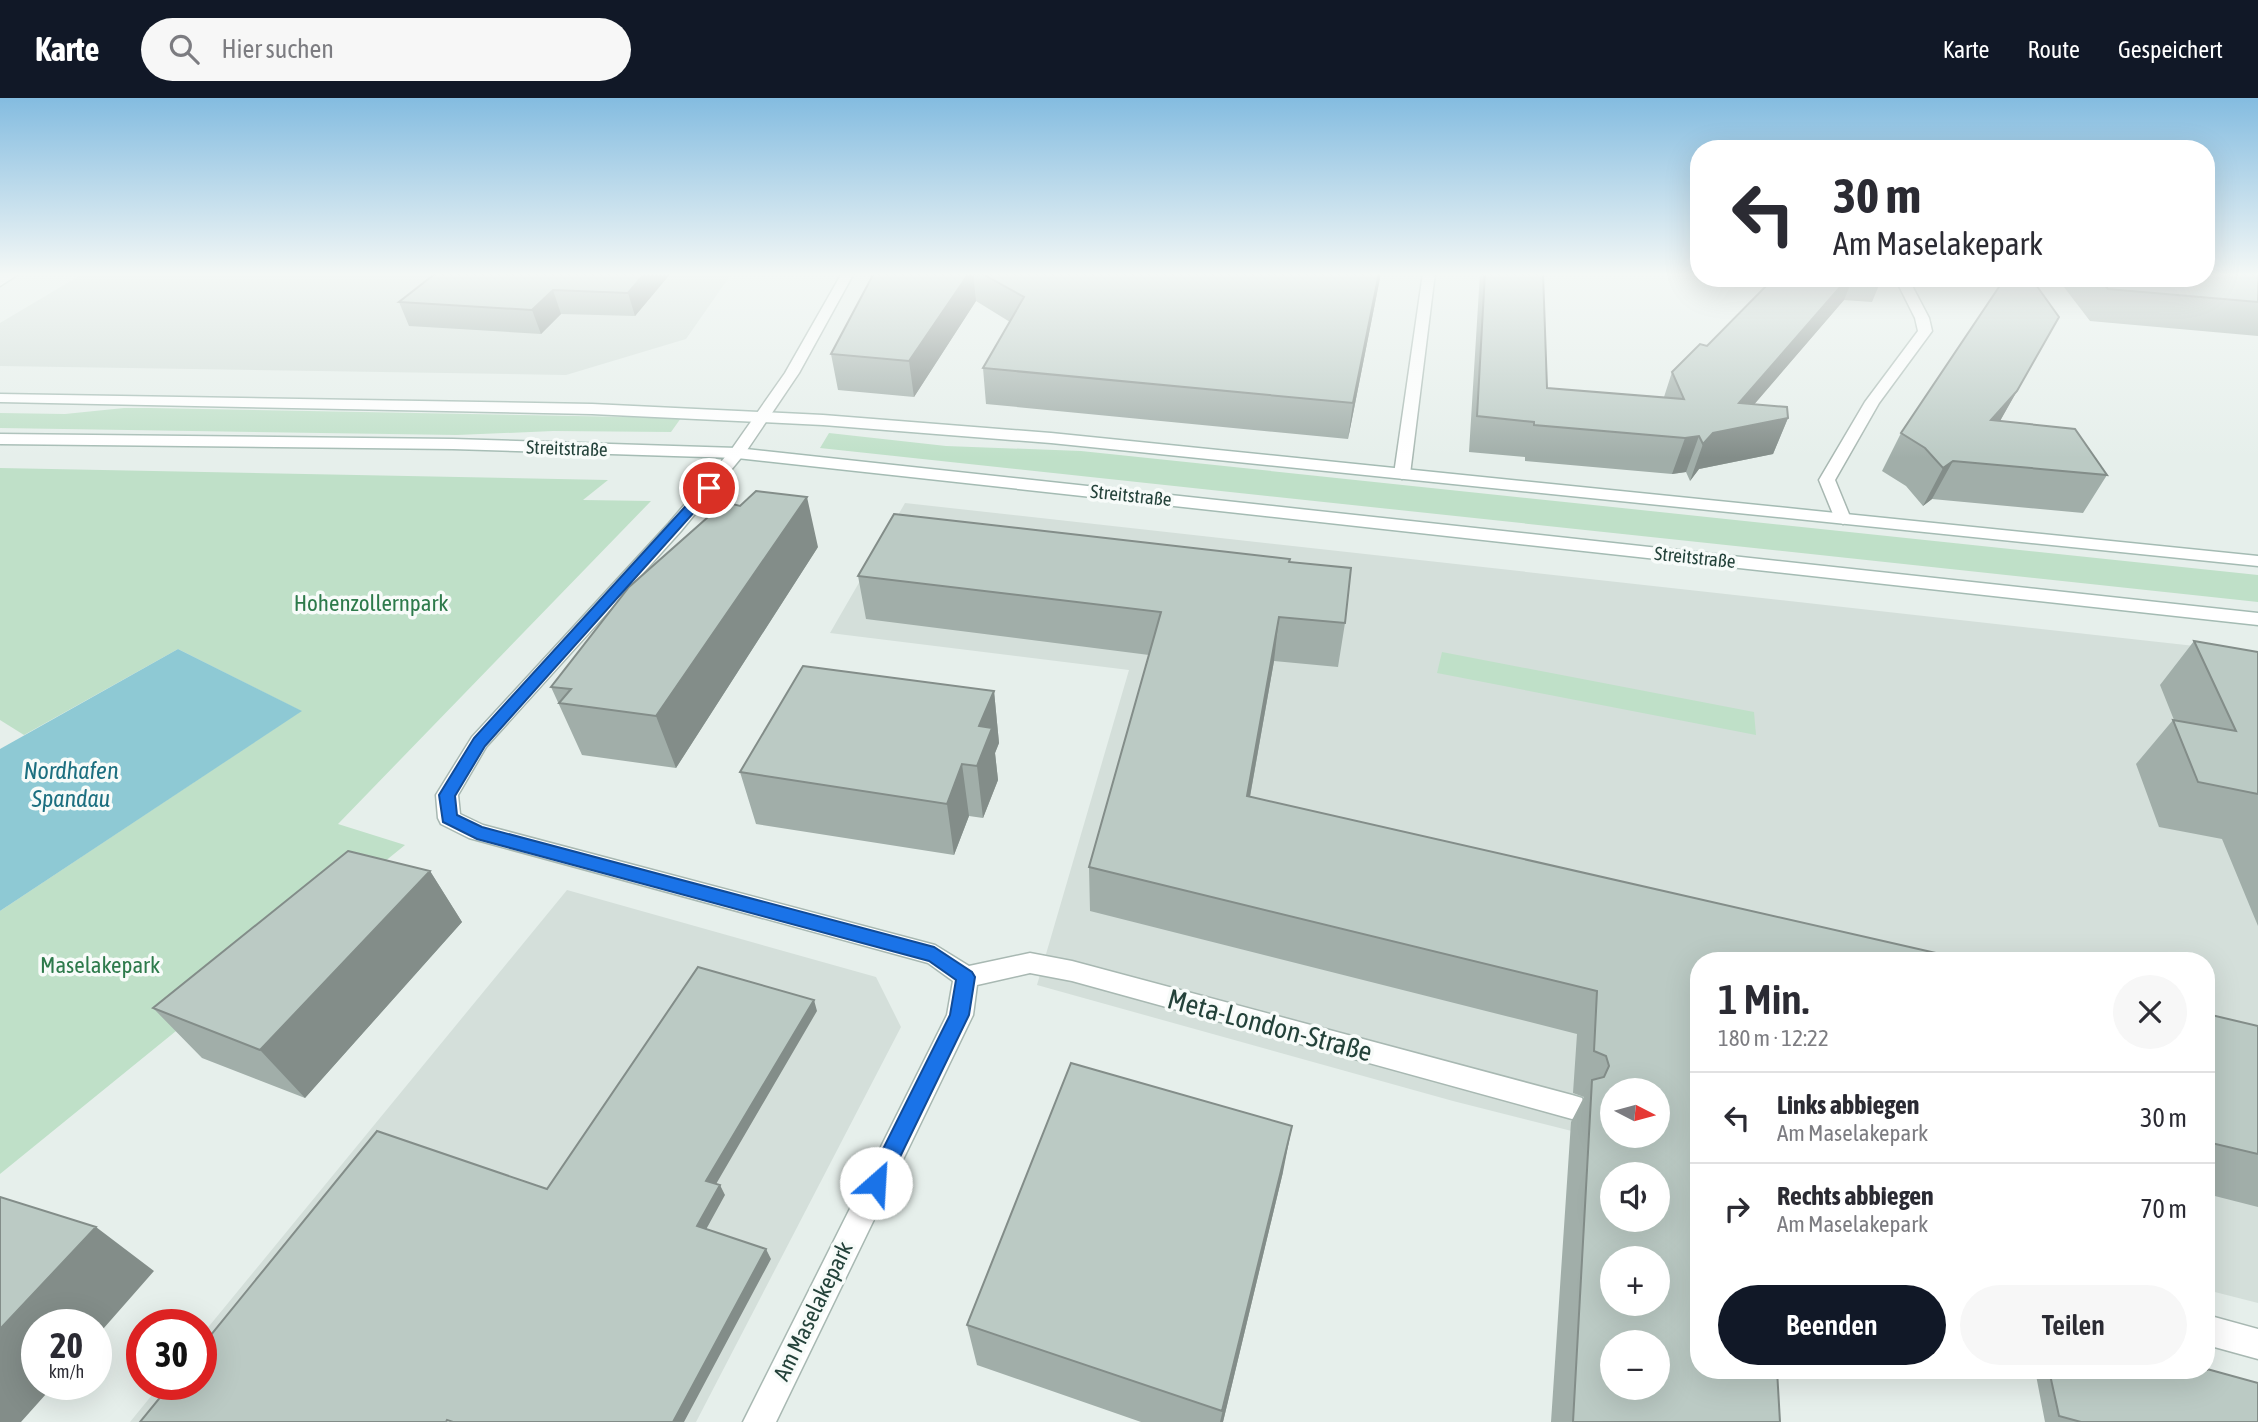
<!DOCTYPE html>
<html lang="de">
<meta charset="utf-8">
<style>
:root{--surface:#fff;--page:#f7f7f7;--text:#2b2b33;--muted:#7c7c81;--line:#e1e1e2;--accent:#111827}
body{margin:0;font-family:"Asap Condensed",sans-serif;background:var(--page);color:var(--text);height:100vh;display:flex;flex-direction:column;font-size:26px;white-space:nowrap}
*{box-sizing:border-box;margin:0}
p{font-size:23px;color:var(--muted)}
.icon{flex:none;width:38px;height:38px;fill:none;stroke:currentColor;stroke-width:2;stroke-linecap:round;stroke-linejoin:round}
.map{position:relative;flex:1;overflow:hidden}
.details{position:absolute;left:1690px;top:854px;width:525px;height:427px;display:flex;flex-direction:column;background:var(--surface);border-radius:28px;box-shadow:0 7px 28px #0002}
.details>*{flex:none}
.hud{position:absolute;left:1690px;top:42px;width:525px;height:147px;border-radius:28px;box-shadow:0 7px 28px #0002;background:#fff;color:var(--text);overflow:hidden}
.needle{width:46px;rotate:96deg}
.fabs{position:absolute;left:1600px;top:980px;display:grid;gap:14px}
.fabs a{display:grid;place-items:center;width:70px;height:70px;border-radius:50%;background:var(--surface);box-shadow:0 7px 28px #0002;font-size:35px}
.speed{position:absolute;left:21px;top:1211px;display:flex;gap:14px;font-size:35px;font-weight:700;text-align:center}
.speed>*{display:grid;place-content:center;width:91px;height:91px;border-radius:50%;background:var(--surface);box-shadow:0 7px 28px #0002;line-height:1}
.speed small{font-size:18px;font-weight:400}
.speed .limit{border:10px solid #d22;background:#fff;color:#111}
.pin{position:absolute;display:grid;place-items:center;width:60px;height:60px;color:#fff;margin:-30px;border:4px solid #fff;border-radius:50%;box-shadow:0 2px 7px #0007}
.me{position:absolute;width:77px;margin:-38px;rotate:26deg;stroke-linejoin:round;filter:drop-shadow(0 0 5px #0008)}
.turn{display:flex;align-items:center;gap:24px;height:147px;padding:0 28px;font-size:32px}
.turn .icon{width:91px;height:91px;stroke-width:2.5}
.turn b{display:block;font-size:49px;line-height:60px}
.round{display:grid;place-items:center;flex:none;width:74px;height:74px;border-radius:37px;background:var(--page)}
.head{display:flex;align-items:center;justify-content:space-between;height:119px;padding:0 28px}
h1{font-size:42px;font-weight:600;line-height:52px}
.cta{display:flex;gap:14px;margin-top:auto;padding:14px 28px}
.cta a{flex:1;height:80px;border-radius:42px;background:var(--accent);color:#fff;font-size:28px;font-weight:600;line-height:80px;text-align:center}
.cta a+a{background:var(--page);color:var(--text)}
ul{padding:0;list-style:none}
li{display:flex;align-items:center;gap:21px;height:91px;padding:0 28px;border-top:2px solid var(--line)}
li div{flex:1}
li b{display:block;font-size:26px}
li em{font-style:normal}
header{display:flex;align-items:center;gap:42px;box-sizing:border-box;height:98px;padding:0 35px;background:var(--accent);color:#fff}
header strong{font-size:33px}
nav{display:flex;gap:38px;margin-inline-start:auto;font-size:24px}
.search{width:490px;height:63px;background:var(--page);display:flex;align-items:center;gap:18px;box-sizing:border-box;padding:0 24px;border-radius:38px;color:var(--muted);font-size:26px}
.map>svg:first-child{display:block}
.built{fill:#d4dfda;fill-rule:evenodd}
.green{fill:#bfe0c8}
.water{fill:#8ec9d4}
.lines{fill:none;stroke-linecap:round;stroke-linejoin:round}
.minor-casing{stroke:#a8b8b2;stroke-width:3}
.tertiary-casing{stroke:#a8b8b2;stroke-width:3}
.secondary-casing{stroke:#a4bbb3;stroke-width:3}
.minor{fill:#fff;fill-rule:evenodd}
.tertiary{fill:#fff;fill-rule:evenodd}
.secondary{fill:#fff;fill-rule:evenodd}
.wall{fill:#a1aea9}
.shaded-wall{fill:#838d89}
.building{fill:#bbcac4;stroke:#838d89;stroke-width:2;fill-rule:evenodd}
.route{fill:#1a73e8;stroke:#114b97;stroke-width:2}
.labels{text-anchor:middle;stroke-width:7;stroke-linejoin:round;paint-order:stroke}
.far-street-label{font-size:19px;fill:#24423a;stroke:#f7fbf9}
.park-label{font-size:23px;fill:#2d7a4b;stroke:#f7fbf9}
.street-label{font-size:23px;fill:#24423a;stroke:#f7fbf9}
.water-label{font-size:24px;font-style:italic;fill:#1c6f80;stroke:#f7fbf9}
.near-street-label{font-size:28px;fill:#24423a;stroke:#f7fbf9}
</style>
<header>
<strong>Karte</strong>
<div class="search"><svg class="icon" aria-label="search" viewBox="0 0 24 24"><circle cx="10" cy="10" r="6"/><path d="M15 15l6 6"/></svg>Hier suchen</div>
<nav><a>Karte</a><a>Route</a><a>Gespeichert</a></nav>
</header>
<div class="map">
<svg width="2258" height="1324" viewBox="0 0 2258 1324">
<rect width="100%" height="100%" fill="#e6efeb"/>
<path class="built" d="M 84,175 L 732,175 L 686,241 L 566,277 L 0,268 L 0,225 Z
M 905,405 L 2258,555 L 2258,1205 L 2207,1192 L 2207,863 L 1699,863 L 1699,1065 L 1453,1003 L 1037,887 L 1129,572 L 830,535 ZM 1612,992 L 1657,992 L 1657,1038 L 1612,1038 Z
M 567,792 L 876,879 L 901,929 L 696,1324 L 130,1324 L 161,1286 L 201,1286 L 201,1238 Z"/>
<path class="green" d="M 124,310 L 150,310 L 681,320 L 671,334 L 553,333 L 457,337 L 0,330 L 0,315 L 65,316 Z
M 829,335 L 946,348 L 1081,353 L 2258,477 L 2258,504 L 820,350 Z
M 0,370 L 608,382 L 583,402 L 651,403 L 338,726 L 405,747 L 0,1076 L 0,813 L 301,613 L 178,551 L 24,637 L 0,622 Z
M 1442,554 L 1754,614 L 1756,637 L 1437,575 Z"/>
<path class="water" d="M 178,551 L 302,613 L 0,813 L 0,651 Z"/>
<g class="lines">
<g class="minor-casing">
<path id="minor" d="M 6,175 L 20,175 L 0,188 L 0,178 Z
M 1423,175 L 1435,175 L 1410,376 L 1402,381 L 1394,376 Z
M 1895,180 L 1908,180 L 1929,220 L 1932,233 L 1879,305 L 1835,382 L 1851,421 L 1843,426 L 1835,421 L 1819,382 L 1865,304 L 1918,233 L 1915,220 Z
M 737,350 L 745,355 L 681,433 L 486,649 L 458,697 L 460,716 L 483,727 L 935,847 L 969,868 L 1030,855 L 1072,863 L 1572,997 L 1582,1000 L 1585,1009 L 1582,1018 L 1572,1021 L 1072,883 L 1030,875 L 977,887 L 973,917 L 776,1324 L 743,1324 L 947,917 L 953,883 L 928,865 L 469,740 L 441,726 L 438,720 L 436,697 L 472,639 L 669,425 L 731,352 Z
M 2207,1217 L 2258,1231 L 2258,1261 L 2207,1247 Z"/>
</g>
<g class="tertiary-casing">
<path id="tertiary" d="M 842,175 L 854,175 L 799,275 L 743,358 L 731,358 L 729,355 L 785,275 Z"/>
</g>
<g class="secondary-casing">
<path id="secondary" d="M 0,296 L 592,306 L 823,317 L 1051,335 L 2258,458 L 2258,468 L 1051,345 L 823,327 L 592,316 L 0,304 Z
M 0,336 L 453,341 L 737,350 L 2258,515 L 2258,527 L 737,360 L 453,351 L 0,346 Z"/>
</g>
<use href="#minor" class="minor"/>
<use href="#tertiary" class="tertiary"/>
<use href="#secondary" class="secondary"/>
</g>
<path class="wall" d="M 671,175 L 635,218 L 561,216 L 541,236 L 409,228 L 399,204 Z
M 874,175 L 1381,175 L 1348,341 L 986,306 L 983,270 L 1010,224 L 976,203 L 914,299 L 838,292 L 831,256 Z
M 1480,175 L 1543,175 L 1547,290 L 1664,299 L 1672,274 L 1707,248 L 1774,180 L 1882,180 L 1872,204 L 1844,202 L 1754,306 L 1788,320 L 1773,356 L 1699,371 L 1690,383 L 1686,374 L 1672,376 L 1525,363 L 1525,359 L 1469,354 Z
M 2258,175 L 2258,238 L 2090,223 L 2057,180 L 2207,180 Z
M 2059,219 L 2000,323 L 2107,377 L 2083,415 L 1932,401 L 1923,408 L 1906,388 L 1882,373 L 1901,335 Z
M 818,449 L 676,670 L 582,657 L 551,589 Z
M 1289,464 L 1345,525 L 1338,569 L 1274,563 L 1250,699 L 1699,863 L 1780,1324 L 1551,1324 L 1571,1024 L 1584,999 L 1573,995 L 1577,936 L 1090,813 L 1089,769 L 1149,557 L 866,521 L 858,478 Z
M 2194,543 L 2258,554 L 2258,828 L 2222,741 L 2159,729 L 2136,666 L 2173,622 L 2174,622 L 2160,587 Z
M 994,593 L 999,645 L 995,655 L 998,682 L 983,720 L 969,718 L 954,757 L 756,726 L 740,674 Z
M 430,773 L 462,824 L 305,1000 L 202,960 L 153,910 Z
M 2207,916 L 2258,928 L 2258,1109 L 2207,1096 Z
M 1283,1074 L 1223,1324 L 1141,1324 L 977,1267 L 967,1227 Z
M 2035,1272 L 2207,1272 L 2258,1324 L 2045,1324 Z"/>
<path class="shaded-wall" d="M 645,175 L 671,175 L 635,218 L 628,195 Z
M 969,175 L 973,175 L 976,203 L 914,299 L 909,263 Z
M 1379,175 L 1381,175 L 1348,341 L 1353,305 Z
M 1848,180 L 1853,180 L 1844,202 L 1733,331 L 1788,320 L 1773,356 L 1699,371 L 1690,383 L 1703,346 Z
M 553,192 L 561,216 L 541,236 L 532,212 Z
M 2059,219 L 1996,330 L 1991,322 Z
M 1699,338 L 1686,374 L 1672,376 L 1685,340 Z
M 1953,363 L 1932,401 L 1923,408 L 1943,370 Z
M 807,399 L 818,449 L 676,670 L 656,618 Z
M 1279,519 L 1274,563 L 1242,743 L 1247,698 Z
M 994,593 L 999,645 L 995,655 L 998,682 L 983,720 L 977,668 L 979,628 Z
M 962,666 L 969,718 L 954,757 L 947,706 Z
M 430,773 L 462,824 L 305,1000 L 260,952 Z
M 814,902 L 817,913 L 712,1093 L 706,1083 Z
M 1292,1028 L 1283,1074 L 1223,1324 L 1220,1324 Z
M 720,1087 L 725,1097 L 703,1137 L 697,1128 Z
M 96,1129 L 154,1173 L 96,1239 L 96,1227 L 37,1227 L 37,1286 L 55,1286 L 21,1324 L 0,1324 L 0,1231 Z
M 766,1151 L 771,1161 L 684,1324 L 673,1324 Z"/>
<path class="building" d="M 436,175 L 645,175 L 628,195 L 553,192 L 532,212 L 399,204 Z
M 874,175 L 969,175 L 909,263 L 831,256 Z
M 981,175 L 1379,175 L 1353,305 L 983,270 L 1024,199 Z
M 1485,175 L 1543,175 L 1547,290 L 1684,301 L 1672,274 L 1700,246 L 1707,248 L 1774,180 L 1848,180 L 1739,305 L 1787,309 L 1788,320 L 1713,335 L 1703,346 L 1699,338 L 1685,340 L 1534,327 L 1534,324 L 1477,318 Z
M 2207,175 L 2258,175 L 2258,204 L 2108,191 L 2099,180 L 2207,180 Z
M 2005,180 L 2031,180 L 2059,219 L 2017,293 L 1991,322 L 2075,331 L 2107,377 L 1953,363 L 1943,370 L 1925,350 L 1901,335 Z
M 756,393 L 807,399 L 656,618 L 559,605 L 571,591 L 551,589 L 629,489 L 725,404 L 740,408 Z
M 894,416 L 1290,461 L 1289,464 L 1351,470 L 1345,525 L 1279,519 L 1247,698 L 1971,863 L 1699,863 L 1699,1272 L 1777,1272 L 1780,1324 L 1573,1324 L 1592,982 L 1604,979 L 1609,968 L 1606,958 L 1594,953 L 1597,893 L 1089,769 L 1161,514 L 858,478 ZM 1612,992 L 1657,992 L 1657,1038 L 1612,1038 ZM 1612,1076 L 1657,1076 L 1657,1122 L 1612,1122 ZM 1612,1160 L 1657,1160 L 1657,1206 L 1612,1206 ZM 1612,1244 L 1657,1244 L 1657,1290 L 1612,1290 Z
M 2194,543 L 2258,554 L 2258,696 L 2198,684 L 2173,622 L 2236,633 Z
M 803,568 L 994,593 L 979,628 L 992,630 L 977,668 L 962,666 L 947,706 L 740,674 Z
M 348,753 L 430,773 L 260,952 L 153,910 Z
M 698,869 L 814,902 L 706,1083 L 720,1087 L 697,1128 L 766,1151 L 673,1324 L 453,1324 L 447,1322 L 446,1324 L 140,1324 L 171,1286 L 201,1286 L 201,1249 L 377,1033 L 547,1091 Z
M 2207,916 L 2258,928 L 2258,1056 L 2207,1044 Z
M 1071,965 L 1292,1028 L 1222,1313 L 967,1227 Z
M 0,1099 L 96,1129 L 0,1231 Z
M 2207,1271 L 2258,1285 L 2258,1324 L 2081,1324 L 2059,1318 L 2049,1272 L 2207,1272 Z"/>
<linearGradient id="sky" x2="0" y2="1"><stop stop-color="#84bce0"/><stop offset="0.49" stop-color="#f4f8f6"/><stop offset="1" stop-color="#f4f8f6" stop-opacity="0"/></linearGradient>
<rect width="2258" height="360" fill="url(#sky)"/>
<path class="route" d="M 709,387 L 713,388 L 713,393 L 485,648 L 455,698 L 457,717 L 482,729 L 934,849 L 972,874 L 975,879 L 969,917 L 884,1092 L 876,1095 L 869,1092 L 866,1085 L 950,917 L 956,882 L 929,863 L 477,741 L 443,724 L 439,697 L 474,640 L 704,388 Z"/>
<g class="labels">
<g class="far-street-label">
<text transform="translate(567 350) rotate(2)" y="7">Streitstraße</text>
<text transform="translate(1131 397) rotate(6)" y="7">Streitstraße</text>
<text transform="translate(1695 459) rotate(6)" y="7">Streitstraße</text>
</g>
<g class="park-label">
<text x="371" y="513">Hohenzollernpark</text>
<text x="100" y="875">Maselakepark</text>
</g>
<g class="street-label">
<text transform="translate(813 1213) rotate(-64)" y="8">Am Maselakepark</text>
</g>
<g class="water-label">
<text x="71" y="681">Nordhafen<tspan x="71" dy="28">Spandau</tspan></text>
</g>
<g class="near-street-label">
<text transform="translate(1270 927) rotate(15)" y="10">Meta-London-Straße</text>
</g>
</g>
</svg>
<div class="fabs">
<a><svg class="needle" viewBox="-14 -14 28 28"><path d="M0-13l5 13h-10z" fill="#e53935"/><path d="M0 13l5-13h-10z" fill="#7c7c81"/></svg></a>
<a><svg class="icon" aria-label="sound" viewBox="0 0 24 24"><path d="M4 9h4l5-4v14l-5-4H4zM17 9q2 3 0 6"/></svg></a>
<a>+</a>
<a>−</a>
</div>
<div class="speed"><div>20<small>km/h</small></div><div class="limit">30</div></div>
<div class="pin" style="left:709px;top:390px;background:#d93025"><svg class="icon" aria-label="arrive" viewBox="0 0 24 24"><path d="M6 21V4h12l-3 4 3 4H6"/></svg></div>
<svg class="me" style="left:876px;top:1085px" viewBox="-20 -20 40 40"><circle r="19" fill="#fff"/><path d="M0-13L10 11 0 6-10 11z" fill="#1a73e8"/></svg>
<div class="hud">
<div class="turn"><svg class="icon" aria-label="left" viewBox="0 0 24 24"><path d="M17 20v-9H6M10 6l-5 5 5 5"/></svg><div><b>30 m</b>Am Maselakepark</div></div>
</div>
<section class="details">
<div class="head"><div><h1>1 Min.</h1><p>180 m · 12:22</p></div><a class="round"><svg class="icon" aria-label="close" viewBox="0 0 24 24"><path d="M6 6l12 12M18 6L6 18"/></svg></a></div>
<ul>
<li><svg class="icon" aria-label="left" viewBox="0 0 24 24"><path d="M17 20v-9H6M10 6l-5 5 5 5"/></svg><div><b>Links abbiegen</b><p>Am Maselakepark</p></div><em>30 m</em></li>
<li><svg class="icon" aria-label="right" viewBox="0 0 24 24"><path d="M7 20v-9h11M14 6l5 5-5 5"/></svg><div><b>Rechts abbiegen</b><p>Am Maselakepark</p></div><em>70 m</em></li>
</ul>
<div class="cta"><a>Beenden</a><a>Teilen</a></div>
</section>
</div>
